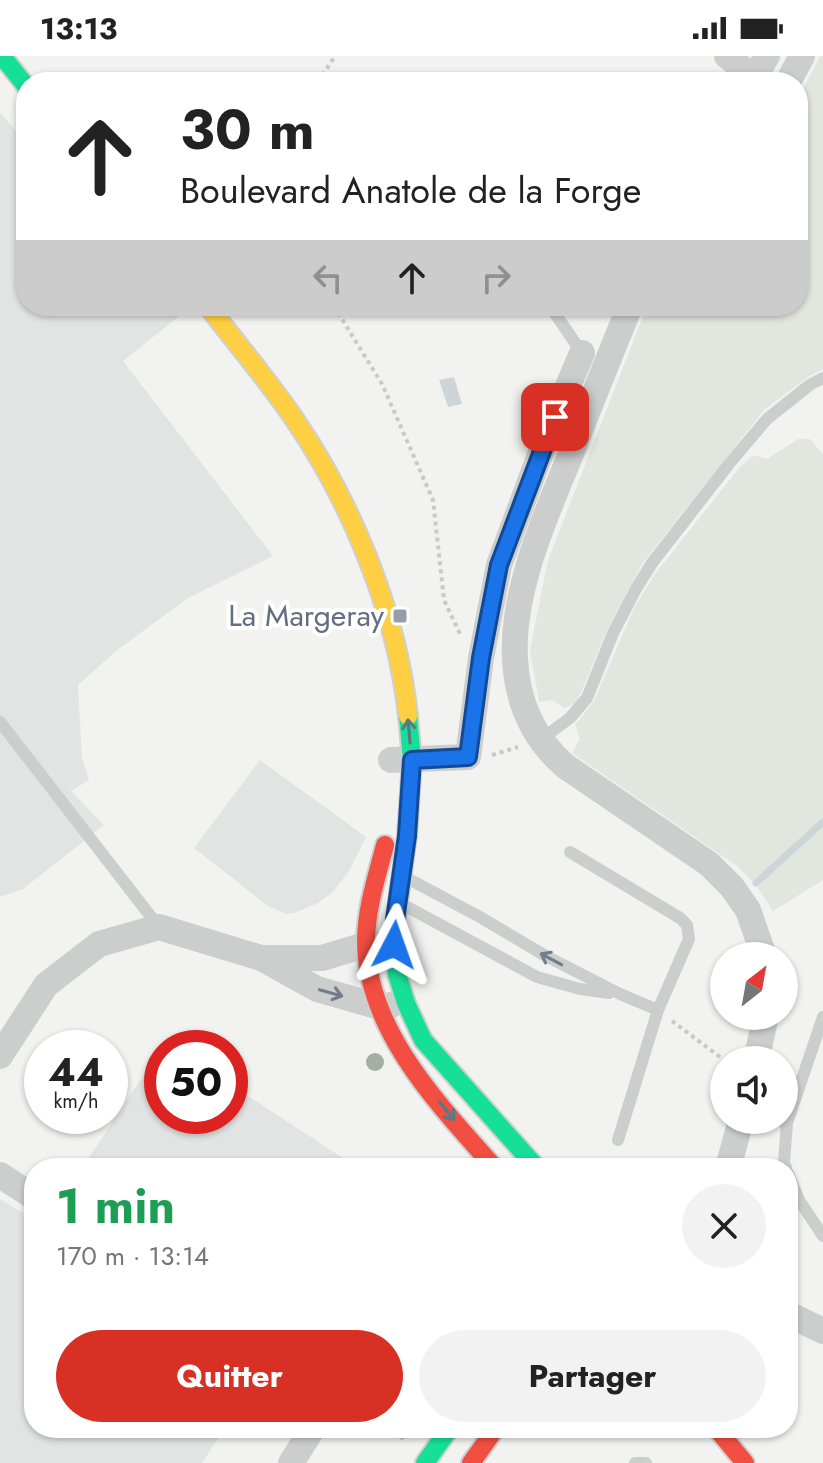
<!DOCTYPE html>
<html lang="fr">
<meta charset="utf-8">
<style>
:root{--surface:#fff;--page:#f2f2f2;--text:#222;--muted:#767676;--accent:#d93025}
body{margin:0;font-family:Jost,sans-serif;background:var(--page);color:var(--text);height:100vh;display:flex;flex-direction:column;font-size:30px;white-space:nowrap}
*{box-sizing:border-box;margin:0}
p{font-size:26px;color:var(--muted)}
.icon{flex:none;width:44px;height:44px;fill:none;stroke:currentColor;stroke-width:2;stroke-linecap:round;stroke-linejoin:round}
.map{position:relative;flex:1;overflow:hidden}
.side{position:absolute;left:24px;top:1102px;width:774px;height:280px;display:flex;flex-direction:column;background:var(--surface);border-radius:32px;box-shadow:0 2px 6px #0004}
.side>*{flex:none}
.guide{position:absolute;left:16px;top:16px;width:792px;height:244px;border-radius:32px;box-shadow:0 2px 6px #0004;background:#fff;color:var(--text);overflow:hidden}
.needle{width:52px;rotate:31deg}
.tools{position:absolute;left:710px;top:886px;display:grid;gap:16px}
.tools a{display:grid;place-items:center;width:88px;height:88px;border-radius:50%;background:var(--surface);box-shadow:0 2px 6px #0004;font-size:40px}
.speed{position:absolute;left:24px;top:974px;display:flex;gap:16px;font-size:40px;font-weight:700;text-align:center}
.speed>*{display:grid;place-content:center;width:104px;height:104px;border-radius:50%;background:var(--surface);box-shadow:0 2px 6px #0004;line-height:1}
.speed small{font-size:20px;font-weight:400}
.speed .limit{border:12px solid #d22;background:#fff;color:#111}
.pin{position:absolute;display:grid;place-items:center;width:68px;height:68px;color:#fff;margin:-34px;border-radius:16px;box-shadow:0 4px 12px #0006}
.me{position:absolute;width:88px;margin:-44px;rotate:4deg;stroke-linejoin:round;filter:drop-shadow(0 0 6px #0008)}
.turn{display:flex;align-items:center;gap:28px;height:168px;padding:0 32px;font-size:36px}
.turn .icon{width:104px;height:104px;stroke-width:2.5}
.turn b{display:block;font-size:56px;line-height:68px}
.lanes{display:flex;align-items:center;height:76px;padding:0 32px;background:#0003;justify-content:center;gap:40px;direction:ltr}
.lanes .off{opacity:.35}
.round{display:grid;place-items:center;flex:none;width:84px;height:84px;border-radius:42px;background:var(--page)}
.head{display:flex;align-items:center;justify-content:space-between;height:136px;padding:0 32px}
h1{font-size:48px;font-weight:700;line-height:60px;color:#1e9e55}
.cta{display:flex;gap:16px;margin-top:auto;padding:16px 32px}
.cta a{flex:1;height:92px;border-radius:48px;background:var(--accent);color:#fff;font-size:32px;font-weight:700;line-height:92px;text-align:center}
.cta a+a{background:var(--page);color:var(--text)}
.status{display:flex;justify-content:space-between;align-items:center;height:56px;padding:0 40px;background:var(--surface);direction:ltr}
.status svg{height:22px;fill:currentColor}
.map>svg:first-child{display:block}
.built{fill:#e2e4e3}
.green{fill:#e1e6de}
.water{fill:#ced5d8}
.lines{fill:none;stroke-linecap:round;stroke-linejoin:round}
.stream{stroke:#ced5d8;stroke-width:7}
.fast-casing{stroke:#ced0d0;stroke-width:22}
.slow-casing{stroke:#ced0d0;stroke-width:22}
.jam-casing{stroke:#ced0d0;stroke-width:22}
.path{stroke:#c9c9ca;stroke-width:4;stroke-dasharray:4 4;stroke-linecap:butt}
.lane{stroke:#cccdcd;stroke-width:12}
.street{stroke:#cccdcd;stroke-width:26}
.fast{stroke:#16e098;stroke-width:18}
.slow{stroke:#ffcf43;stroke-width:18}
.jam{stroke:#f24e42;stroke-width:18}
.tree{fill:#a3afa1}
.oneway{stroke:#5a7a83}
.oneway2{stroke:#717d8c}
.route-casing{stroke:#114b97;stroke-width:20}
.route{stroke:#1a73e8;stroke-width:14}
.poi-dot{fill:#949da8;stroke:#fff;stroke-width:3}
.labels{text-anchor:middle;stroke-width:8;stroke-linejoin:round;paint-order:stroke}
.poi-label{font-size:30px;fill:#616f81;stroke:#fff;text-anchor:end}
</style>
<div class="status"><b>13:13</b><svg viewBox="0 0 49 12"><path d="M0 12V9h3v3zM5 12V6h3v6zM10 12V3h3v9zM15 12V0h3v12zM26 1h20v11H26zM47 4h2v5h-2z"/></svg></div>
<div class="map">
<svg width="823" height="1407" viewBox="0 0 823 1407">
<rect width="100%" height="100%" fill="#f2f3f0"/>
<path class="built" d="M 0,56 L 26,87 L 26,250 L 184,250 L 187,254 L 123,305 L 273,500 L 188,542 L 116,595 L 78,629 L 82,701 L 89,724 L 71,735 L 104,769 L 23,833 L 0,841 Z
M 260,704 L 366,781 L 349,815 L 333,836 L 318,847 L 294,857 L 286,858 L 268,850 L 194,792 Z
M 167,984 L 178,992 L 162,992 L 162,1060 L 230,1060 L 230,1028 L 352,1108 L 368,1112 L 82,1112 Z
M 0,1143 L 34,1164 L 34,1372 L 225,1372 L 202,1407 L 0,1407 Z"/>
<path class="green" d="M 820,0 L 823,0 L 823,313 L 808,321 L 765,353 L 642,508 L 607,574 L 579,641 L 574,648 L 564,652 L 552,644 L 539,646 L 530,594 L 548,504 L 647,250 L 798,250 L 798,43 Z
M 798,383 L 810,383 L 823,398 L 823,824 L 773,855 L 756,829 L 737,810 L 572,697 L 580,683 L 575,669 L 594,645 L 634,552 L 655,518 L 739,412 L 753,399 L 767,403 Z"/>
<path class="water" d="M 454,321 L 462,348 L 448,351 L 439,324 Z"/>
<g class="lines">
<path class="stream" d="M 756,827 L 823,766"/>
<g class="fast-casing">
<path id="fast" d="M 2,0 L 26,30
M 408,660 L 412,704 L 407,780 L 394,875 L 397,918 L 406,947 L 423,984 L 537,1112
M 425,1407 L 450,1372"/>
</g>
<g class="slow-casing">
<path id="slow" d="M 208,250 C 236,287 267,323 293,361 C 352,447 397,557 408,660"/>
</g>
<g class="jam-casing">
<path id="jam" d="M 385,789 C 377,820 366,853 366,886 C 367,975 439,1049 495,1112
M 716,1372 L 745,1407
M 471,1407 L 496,1372"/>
</g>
<path class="path" d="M 318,26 L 335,0
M 334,250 L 382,328 L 433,444 L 444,544 L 461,580
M 492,699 L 518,691
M 672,965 L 724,1004
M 387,1372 L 405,1384"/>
<path class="lane" d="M 550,250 L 582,297
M 0,666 L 159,871
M 540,684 L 570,662 L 587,642 L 613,577 L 637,531 L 652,507 L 729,408 L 767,363 L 811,328 L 823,322
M 570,796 L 680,862 L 687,869 L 689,883 L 658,954 L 618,1084
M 405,821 L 480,861 L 544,899 L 620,938 L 658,954
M 400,847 L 537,921 L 580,933 L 609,937
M 776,1064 L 787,1067 L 784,1106 L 786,1112
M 787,1067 L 823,961
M 788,1117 L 799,1144 L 823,1180
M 635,1407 L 646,1407"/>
<path class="street" d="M 727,0 L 754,22 L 767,0
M 788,26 L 802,0
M 630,250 C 610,299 590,348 571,398 C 546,458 511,536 515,603 C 517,645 533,682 565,710 L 709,808 L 732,831 L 748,854 L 764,900
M 391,704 L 468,701 L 481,602 L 499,509 L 547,380 L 582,297
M 265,902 L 322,902 L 365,889 L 384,889
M 0,1000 L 46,929 L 99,888 L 159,871 L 261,902 L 317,933 L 380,951 L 391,949
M 756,1004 L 766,960
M 728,1112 L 741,1064
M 0,1119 L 34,1141
M 788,1258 L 823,1275
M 291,1407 L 313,1372"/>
<use href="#fast" class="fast"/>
<use href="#slow" class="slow"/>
<use href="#jam" class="jam"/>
</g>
<circle class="tree" cx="375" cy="1006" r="9"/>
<defs><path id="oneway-shaft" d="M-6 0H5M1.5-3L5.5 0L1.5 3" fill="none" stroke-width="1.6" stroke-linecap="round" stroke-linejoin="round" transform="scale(2)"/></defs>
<g class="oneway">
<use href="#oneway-shaft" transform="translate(409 675) rotate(-95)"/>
<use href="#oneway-shaft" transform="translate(447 1055) rotate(51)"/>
</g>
<g class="oneway2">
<use href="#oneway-shaft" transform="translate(551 903) rotate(-152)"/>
<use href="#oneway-shaft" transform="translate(331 937) rotate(16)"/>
</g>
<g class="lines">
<g class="route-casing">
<path id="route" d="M 394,889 L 395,864 L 407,780 L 412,704 L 468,701 L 481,602 L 499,509 L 555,361"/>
</g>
<use href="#route" class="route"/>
</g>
<rect class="poi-dot" x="392" y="552" width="16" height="16" rx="4"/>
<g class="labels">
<g class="poi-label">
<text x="384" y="570">La Margeray</text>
</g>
</g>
</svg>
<div class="tools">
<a><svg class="needle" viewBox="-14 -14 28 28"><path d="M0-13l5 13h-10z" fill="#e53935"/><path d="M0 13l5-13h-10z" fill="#767676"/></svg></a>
<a><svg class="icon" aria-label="sound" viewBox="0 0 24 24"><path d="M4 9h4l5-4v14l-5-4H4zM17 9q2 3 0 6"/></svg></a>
</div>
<div class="speed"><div>44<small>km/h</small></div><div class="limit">50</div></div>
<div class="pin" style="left:555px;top:361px;background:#d93025"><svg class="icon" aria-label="arrive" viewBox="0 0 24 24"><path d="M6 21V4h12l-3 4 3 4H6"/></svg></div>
<svg class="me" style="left:394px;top:889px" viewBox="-20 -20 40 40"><path d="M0-17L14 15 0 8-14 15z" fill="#1a73e8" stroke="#fff" stroke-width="4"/></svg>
<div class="guide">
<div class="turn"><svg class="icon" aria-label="ahead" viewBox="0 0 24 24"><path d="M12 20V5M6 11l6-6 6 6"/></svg><div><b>30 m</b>Boulevard Anatole de la Forge</div></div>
<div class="lanes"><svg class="icon off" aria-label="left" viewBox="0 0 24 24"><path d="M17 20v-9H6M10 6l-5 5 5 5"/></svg><svg class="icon" aria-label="ahead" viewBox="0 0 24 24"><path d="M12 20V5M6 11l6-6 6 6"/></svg><svg class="icon off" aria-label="right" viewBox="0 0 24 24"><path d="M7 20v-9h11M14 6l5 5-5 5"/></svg></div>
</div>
<section class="side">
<div class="head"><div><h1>1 min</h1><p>170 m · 13:14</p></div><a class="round"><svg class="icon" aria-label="close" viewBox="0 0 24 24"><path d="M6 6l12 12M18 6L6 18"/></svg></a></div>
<div class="cta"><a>Quitter</a><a>Partager</a></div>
</section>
</div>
